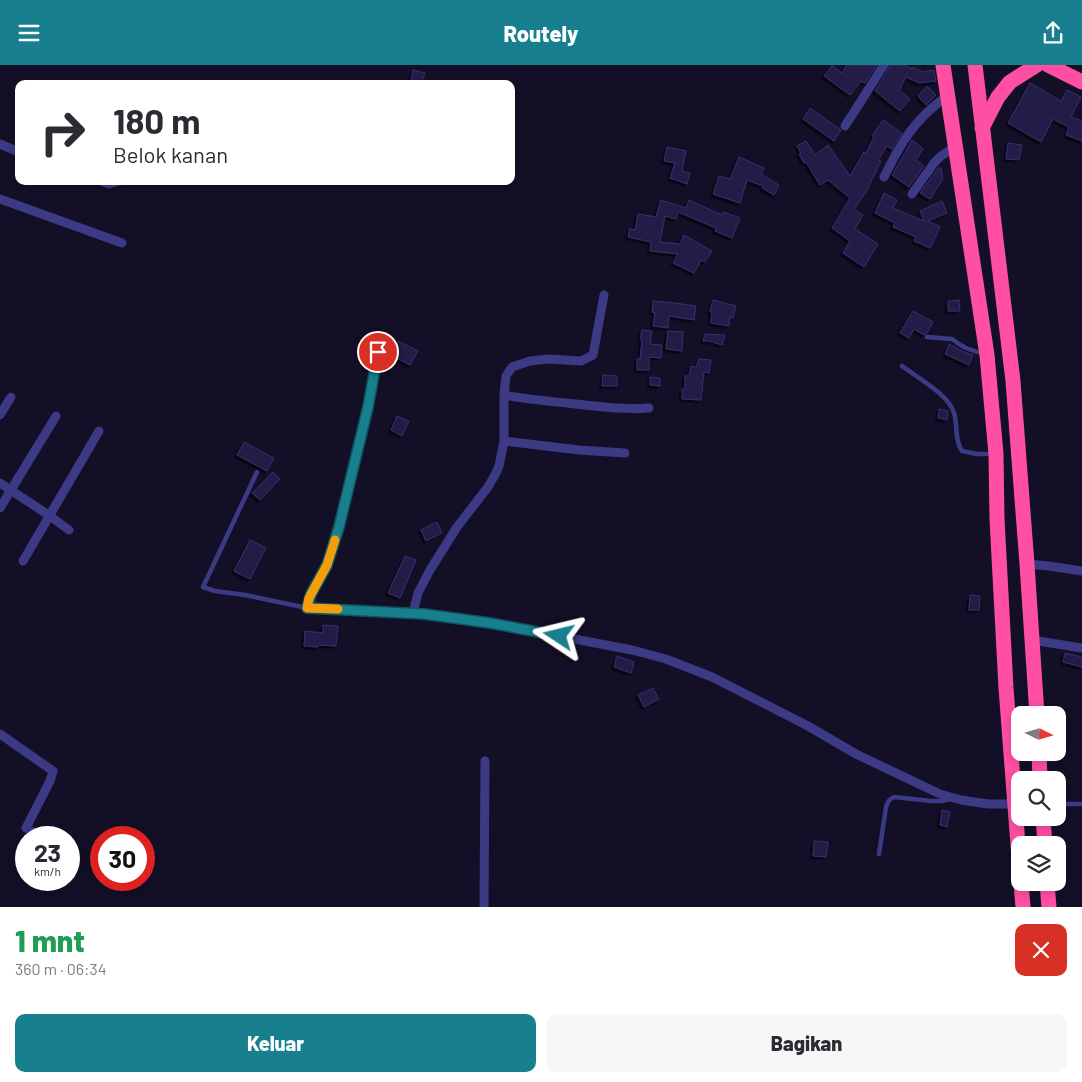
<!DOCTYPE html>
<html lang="id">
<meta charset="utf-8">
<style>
:root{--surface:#fff;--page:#f7f7f7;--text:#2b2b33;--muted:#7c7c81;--accent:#187f8f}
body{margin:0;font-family:Barlow,sans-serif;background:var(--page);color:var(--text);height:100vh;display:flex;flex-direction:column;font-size:19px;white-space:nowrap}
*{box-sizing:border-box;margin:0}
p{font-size:16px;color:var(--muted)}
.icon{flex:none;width:28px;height:28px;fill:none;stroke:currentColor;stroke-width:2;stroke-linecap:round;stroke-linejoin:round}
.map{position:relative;height:842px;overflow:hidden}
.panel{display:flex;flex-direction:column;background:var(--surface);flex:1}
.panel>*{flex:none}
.banner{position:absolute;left:15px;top:15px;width:500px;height:105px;border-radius:10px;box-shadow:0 2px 8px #0003;background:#fff;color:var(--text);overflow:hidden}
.needle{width:32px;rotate:95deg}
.tools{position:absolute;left:1011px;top:641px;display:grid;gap:10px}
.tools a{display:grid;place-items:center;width:55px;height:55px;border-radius:10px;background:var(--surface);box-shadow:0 2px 8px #0003;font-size:25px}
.speed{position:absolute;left:15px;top:761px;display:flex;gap:10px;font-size:25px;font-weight:700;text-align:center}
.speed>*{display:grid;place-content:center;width:65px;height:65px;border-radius:50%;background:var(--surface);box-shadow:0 2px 8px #0003;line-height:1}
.speed small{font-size:12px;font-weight:400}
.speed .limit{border:8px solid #d22;background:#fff;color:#111}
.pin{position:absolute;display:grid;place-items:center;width:42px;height:42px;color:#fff;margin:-21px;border:2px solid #fff;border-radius:50%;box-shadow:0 1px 5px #0007}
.me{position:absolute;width:55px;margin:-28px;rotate:280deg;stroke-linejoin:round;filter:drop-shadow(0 0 4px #0008)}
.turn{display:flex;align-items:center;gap:18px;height:105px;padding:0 15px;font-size:22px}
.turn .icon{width:65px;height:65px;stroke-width:2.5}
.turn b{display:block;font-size:35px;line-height:42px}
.round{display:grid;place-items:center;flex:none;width:52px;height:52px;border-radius:10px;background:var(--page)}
.head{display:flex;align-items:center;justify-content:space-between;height:85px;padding:0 15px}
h1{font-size:30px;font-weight:800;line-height:38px;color:#1e9e55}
.primary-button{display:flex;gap:10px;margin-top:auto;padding:10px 15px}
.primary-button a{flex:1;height:58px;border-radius:10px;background:var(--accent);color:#fff;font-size:20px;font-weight:800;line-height:58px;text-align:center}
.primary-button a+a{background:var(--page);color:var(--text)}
header{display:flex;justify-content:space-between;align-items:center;height:65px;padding:0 15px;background:var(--accent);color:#fff;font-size:22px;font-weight:800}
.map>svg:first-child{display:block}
.building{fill:#241b47;stroke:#3b2d73;filter:url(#shadow)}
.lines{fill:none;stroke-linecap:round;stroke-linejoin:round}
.lane{stroke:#3d3a85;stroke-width:4.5}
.street{stroke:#3d3a85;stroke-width:9}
.highway{stroke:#ff4fa3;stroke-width:15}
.route-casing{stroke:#10535d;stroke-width:12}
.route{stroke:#187f8f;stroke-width:9}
.slow{stroke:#f59e0b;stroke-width:9}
</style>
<header><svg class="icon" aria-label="menu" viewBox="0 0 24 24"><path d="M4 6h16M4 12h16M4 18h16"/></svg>Routely<svg class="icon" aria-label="share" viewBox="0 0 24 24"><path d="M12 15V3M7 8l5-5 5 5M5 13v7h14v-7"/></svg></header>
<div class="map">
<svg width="1082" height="842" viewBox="0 0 1082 842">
<defs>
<filter id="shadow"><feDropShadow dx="-2.5" dy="2.5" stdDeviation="0" flood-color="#0009"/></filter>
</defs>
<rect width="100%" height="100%" fill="#130f26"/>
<path class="building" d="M 832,0 L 842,8 L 847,0 L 877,0 L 865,18 L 861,16 L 850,30 L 824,11 Z
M 890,0 L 904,0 L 913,4 L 913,2 L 923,7 L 934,5 L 936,16 L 919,18 L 906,12 L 899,25 L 910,34 L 900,46 L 875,26 L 889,3 Z
M 413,5 L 425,8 L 421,19 L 410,19 Z
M 1030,18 L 1061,36 L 1067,25 L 1081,32 L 1071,52 L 1082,56 L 1082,76 L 1066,70 L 1069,62 L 1053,54 L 1041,77 L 1008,58 Z
M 927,21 L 936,30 L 926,40 L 918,31 Z
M 810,43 L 841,65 L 834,76 L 803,54 Z
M 883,55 L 902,68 L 892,84 L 887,81 L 878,95 L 881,96 L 866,127 L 854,144 L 863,150 L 855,164 L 878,179 L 864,202 L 843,188 L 850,176 L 832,163 L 850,133 L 828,115 L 820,120 L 806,97 L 804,98 L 799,89 L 801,88 L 797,81 L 806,76 L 815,90 L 828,80 L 850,111 L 864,87 L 866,88 L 874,72 L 872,71 Z
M 912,75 L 923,84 L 916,95 L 924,101 L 909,122 L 892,110 Z
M 1008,78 L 1022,80 L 1019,95 L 1006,94 Z
M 667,82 L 686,86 L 682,106 L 690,108 L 687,119 L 670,113 L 675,98 L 664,96 Z
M 739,92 L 764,103 L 761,109 L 779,120 L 774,130 L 762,123 L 763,121 L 747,115 L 740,138 L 713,129 L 719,111 L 730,114 Z
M 938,103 L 941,103 L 943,114 L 930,134 L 920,128 Z
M 884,128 L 897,135 L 893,143 L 924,156 L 920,146 L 942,136 L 947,148 L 928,156 L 940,162 L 930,183 L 914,176 L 916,172 L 893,162 L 895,158 L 875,148 Z
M 661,135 L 686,143 L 689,135 L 722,150 L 723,147 L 740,153 L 732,173 L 715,166 L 716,163 L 678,147 L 676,154 L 665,151 L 660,177 L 680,179 L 684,170 L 712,186 L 705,197 L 701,195 L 694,208 L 673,198 L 678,189 L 650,186 L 651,177 L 628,172 L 630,164 L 635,165 L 638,149 L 656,152 Z
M 713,235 L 736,241 L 733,253 L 730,252 L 729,261 L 711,258 L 712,247 L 710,247 Z
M 959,235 L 960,246 L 948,246 L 948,236 Z
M 653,236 L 675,238 L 696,241 L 694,255 L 669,251 L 668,263 L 653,261 L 655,248 L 652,247 Z
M 913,246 L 933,257 L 927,268 L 924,270 L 914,264 L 909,273 L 900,268 Z
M 642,265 L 652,266 L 650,279 L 662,280 L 661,293 L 649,292 L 649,305 L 637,305 L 637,294 L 640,294 L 642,275 L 640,274 Z
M 668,266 L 683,267 L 682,286 L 666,284 Z
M 705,269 L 725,270 L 722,280 L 709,276 L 703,276 Z
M 398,276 L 418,286 L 410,300 L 391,290 Z
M 949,279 L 964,287 L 973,290 L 969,300 L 945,289 Z
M 699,294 L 711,295 L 709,308 L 704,307 L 701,335 L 682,334 L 682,324 L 685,324 L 685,311 L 689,311 L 691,301 L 696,302 Z
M 603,310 L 617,311 L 617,321 L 602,321 Z
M 650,312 L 660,313 L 660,321 L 650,320 Z
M 939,344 L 948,346 L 947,355 L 938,353 Z
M 397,351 L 409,356 L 402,371 L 391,365 Z
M 244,377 L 274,393 L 267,406 L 237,390 Z
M 273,407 L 280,414 L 260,435 L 252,428 Z
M 437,457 L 442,468 L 426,476 L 421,465 Z
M 250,475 L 266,483 L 250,514 L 234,506 Z
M 405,491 L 416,495 L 400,533 L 388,528 Z
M 970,530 L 980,531 L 979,545 L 969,545 Z
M 323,560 L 338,561 L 336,581 L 318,580 L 318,582 L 304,581 L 305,566 L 323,568 Z
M 1065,588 L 1082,592 L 1082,602 L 1063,597 Z
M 617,591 L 634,597 L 631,608 L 614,602 Z
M 653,623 L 659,634 L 644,642 L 638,630 Z
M 942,745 L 950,747 L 947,762 L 940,760 Z
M 814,776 L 828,777 L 826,792 L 813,791 Z"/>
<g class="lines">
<path class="lane" d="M 927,272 L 952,274 L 959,279 L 966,283 L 983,289
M 902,301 C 917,312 949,330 954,348 C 958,360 954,374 962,386 L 977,389 L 994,389
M 257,407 L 203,522 L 215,526 L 245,530 L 307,543
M 1058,739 L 1082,739
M 879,789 L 886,742 C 888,737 889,734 894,732 L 931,736 L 941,736 L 951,734"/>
<path class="street" d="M 845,61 L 884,0
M 0,79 L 19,87
M 884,112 C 902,76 914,55 947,31
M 102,116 L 109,119 L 119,116
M 912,129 L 934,98 L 941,91 L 955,82
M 0,134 L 122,178
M 378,287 L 367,342 L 339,462 L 327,500 L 311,529 L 307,543 L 424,549 L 490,558 L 632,585 L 666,594 L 712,612 L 808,661 L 856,689 L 940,729 L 961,735 L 988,739 L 1018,739
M 504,330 C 525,334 546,336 567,338 C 594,341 621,345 649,343
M 0,350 L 11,332
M 504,376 L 579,385 L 625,388
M 0,418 L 50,451 L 69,465
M 0,443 L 56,351
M 23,496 L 99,366
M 1027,499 L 1049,501 L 1082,506
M 413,548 L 418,528 L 430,505 L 457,462 L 488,422 L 496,408 L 499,401 L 504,376 L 504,330 L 506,311 L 512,302 L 530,296 L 548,294 L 581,296 L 593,290 L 604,230
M 1032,575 L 1082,583
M 0,669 L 53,706 L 50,716 L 26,763 L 41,772
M 484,842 L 485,696"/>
<path class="highway" d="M 943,0 L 987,290 L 996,389 L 997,454 L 1006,623 L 1020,806
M 975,0 L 1013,316 L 1027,499 L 1037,650
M 1048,0 L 1082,17
M 982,63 L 998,32 L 1010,17 L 1037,0
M 1039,688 L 1040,715
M 1043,752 L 1045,780
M 1021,818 L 1023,842
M 1047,818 L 1049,842"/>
</g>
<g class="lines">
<g class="route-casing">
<path id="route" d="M 378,287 L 368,342 L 339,462 L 327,500 L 311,529 L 307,543 L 424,549 L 490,558 L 559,571"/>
</g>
<use href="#route" class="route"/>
<path class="slow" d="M 335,475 L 327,500 L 309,533 L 307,543 L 338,544"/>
</g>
</svg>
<div class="tools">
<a><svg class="needle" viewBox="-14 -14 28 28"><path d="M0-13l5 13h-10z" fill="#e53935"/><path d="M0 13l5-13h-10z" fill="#7c7c81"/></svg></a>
<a><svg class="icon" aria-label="search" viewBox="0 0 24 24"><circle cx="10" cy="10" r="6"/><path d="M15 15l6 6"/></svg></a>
<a><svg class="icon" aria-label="layers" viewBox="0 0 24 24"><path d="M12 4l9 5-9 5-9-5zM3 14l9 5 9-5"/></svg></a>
</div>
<div class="speed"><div>23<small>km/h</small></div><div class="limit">30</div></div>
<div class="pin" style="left:378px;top:287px;background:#d93025"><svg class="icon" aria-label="arrive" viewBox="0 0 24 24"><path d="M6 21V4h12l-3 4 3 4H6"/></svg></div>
<svg class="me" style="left:559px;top:571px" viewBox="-20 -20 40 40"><path d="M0-17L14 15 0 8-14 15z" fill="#187f8f" stroke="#fff" stroke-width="4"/></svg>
<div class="banner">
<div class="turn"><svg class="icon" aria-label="right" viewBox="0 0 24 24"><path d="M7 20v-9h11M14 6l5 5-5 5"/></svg><div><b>180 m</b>Belok kanan</div></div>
</div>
</div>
<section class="panel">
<div class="head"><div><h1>1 mnt</h1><p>360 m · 06:34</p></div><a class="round" style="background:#d93025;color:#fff"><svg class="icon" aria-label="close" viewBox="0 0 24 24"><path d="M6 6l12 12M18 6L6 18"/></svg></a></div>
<div class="primary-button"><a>Keluar</a><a>Bagikan</a></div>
</section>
